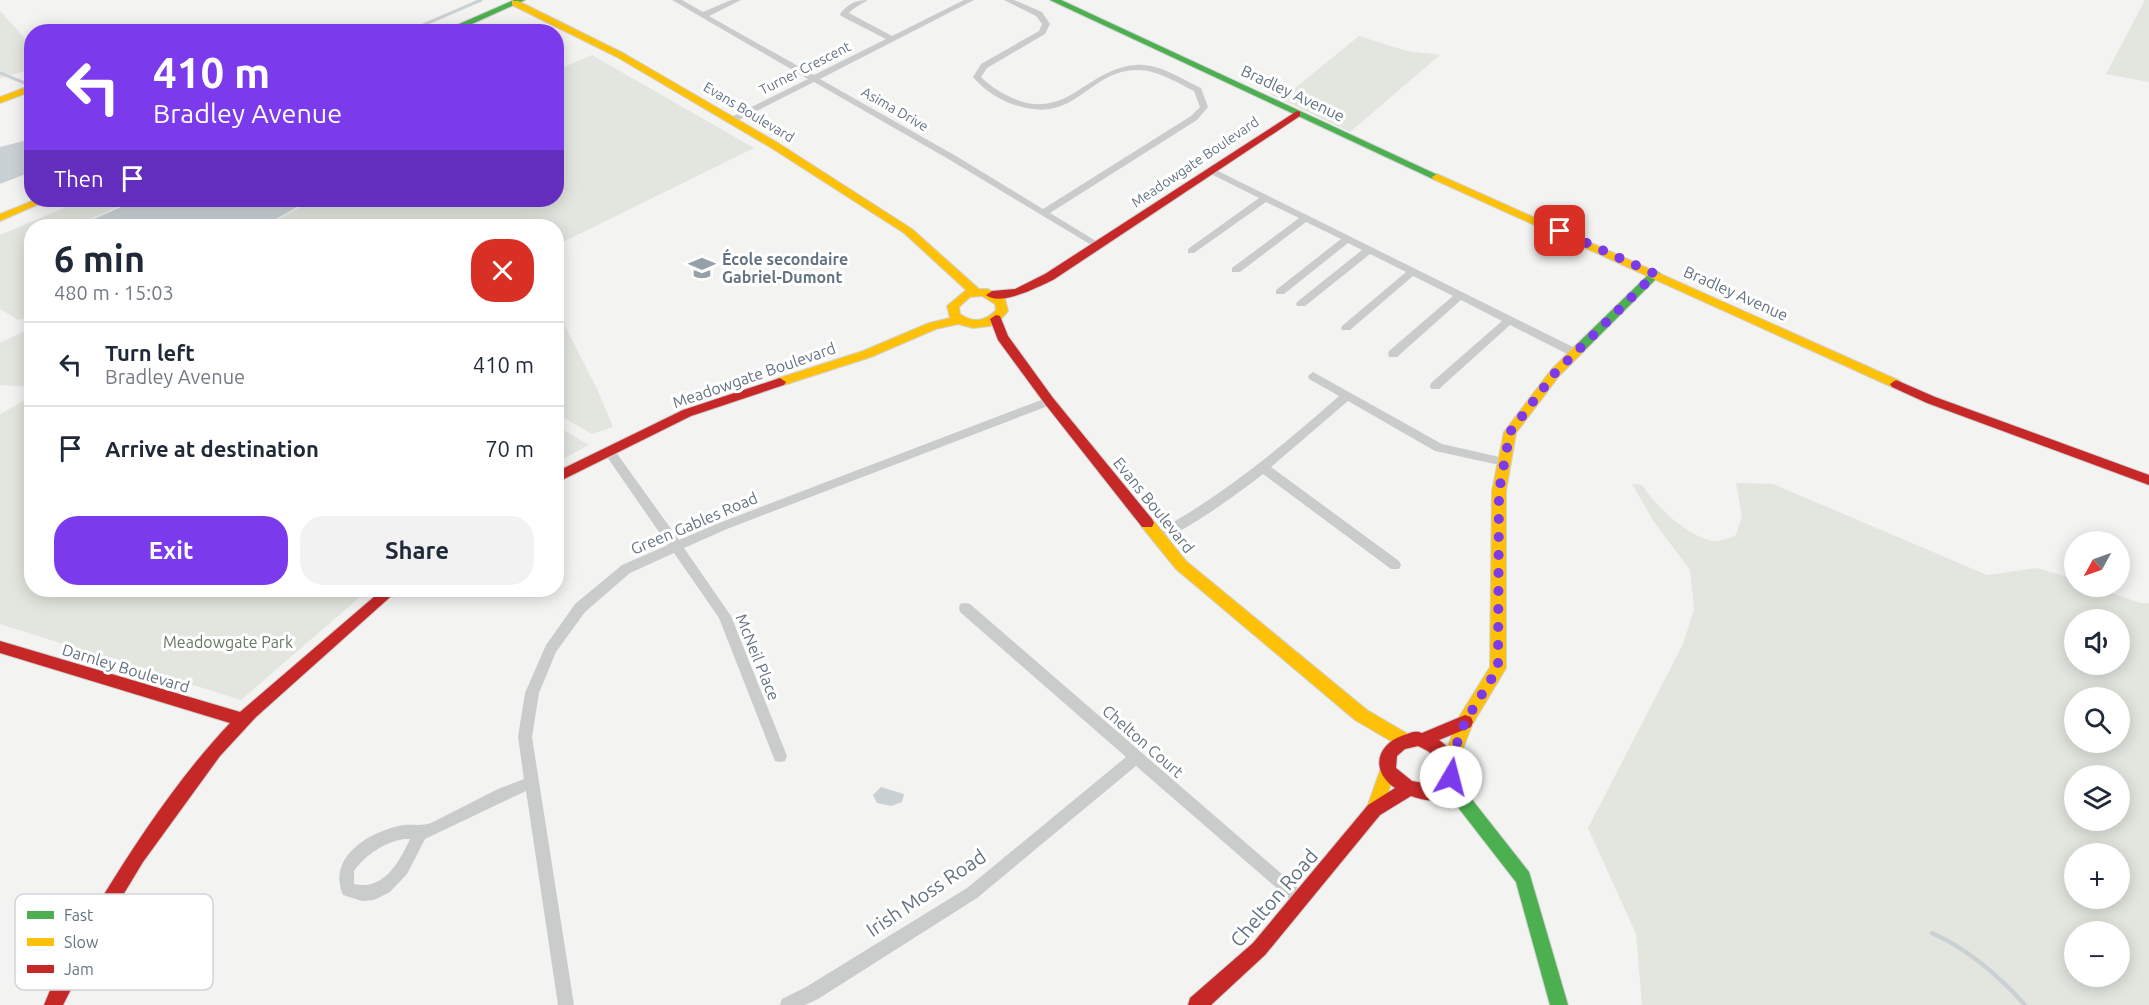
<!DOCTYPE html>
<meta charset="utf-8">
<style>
:root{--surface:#fff;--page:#f2f2f3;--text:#1f2937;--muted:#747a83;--line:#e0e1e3;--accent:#7c3aed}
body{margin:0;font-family:Ubuntu,sans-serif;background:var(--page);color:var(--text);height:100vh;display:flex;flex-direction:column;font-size:22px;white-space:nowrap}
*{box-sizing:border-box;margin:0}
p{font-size:20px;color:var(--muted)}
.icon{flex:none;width:33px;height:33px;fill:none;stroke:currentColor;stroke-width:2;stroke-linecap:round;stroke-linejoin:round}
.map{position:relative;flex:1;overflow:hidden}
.drawer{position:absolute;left:24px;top:219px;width:540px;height:378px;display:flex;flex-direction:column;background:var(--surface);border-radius:24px;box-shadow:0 3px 15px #0003}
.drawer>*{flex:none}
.top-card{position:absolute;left:24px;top:24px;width:540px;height:183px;border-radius:24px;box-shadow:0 3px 15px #0003;background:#7c3aed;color:#fff;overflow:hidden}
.needle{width:39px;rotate:230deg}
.tools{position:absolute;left:2064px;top:531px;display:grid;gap:12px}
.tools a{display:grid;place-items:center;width:66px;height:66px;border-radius:50%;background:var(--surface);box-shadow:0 3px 15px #0003;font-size:30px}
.pin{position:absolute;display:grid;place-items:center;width:51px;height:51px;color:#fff;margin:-26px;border-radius:12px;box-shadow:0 3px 9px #0006}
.me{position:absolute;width:66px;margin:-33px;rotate:8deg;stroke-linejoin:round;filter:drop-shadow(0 0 4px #0008)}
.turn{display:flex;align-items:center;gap:21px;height:126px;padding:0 30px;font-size:27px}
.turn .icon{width:78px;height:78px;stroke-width:2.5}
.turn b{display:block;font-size:42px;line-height:51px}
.then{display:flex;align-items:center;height:57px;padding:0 30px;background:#0003;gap:12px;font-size:22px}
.round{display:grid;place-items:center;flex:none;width:63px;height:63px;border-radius:24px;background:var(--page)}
.head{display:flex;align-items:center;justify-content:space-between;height:102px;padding:0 30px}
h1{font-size:36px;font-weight:600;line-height:45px}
.action{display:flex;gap:12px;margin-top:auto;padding:12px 30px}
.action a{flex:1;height:69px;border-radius:24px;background:var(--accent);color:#fff;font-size:24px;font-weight:600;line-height:69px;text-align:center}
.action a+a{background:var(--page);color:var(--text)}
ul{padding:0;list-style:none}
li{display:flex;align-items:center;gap:18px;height:84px;padding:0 30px;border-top:2px solid var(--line)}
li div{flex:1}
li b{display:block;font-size:22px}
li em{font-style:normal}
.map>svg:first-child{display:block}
.green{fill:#e2e6df;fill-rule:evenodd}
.water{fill:#cad1d4}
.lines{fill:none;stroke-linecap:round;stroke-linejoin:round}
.stream-far1{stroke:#cad1d4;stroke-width:3}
.stream{stroke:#cad1d4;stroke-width:4.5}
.fast-casing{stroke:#d0d1d0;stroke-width:2}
.slow-casing{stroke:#d0d1d0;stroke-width:2}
.jam-casing{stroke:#d0d1d0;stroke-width:2}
.street{fill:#cacccc;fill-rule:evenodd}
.fast{fill:#4caf50;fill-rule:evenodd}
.slow{fill:#ffc107;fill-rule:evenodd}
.jam{fill:#c62828;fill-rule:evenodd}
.route{stroke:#7c3aed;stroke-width:10;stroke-dasharray:0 18}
.labels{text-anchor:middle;stroke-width:6;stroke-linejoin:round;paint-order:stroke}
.far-street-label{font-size:14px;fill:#637381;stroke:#fff}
.street-label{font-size:16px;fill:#637381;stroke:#fff}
.poi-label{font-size:16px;font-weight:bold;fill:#637381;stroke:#fff;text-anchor:start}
.park-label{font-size:16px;fill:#667862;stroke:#fff}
.near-street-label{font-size:20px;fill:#637381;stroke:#fff}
.key{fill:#fff;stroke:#d0d5d9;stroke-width:1.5}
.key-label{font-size:16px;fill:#637381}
</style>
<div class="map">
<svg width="2149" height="1005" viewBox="0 0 2149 1005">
<rect width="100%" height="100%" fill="#f3f3f1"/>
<path class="green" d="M 2145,0 L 2149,0 L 2149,82 L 2106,74 Z
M 0,11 L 31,45 L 32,69 L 0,78 Z
M 1359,36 L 1407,51 L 1440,55 L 1350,132 L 1270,94 L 1294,89 Z
M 592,55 L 754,148 L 557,245 L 556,226 L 267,226 L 313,200 L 556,200 L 557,70 Z
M 83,200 L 133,200 L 74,226 L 32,226 L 31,317 L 18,320 L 0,309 L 0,235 Z
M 557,310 L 597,389 L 613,427 L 592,434 L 557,414 Z
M 31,319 L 31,387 L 0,385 L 0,343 L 30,328 L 25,320 Z
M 31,397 L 32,590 L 368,590 L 241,700 L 0,624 L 0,414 Z
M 556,426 L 557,426 L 589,445 L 557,462 Z
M 1736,483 L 1773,484 L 1987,575 L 2037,568 L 2074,579 L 2074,586 L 2095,587 L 2140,603 L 2149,603 L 2149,1005 L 1642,1005 L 1636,934 L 1588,828 L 1683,644 L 1694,609 L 1690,570 L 1654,522 L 1632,484 L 1642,485 C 1657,507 1684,534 1712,541 C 1718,542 1728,538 1735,536 L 1742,517 ZM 2074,620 L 2120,620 L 2120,664 L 2074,664 ZM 2074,698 L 2120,698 L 2120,742 L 2074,742 ZM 2074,776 L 2120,776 L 2120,820 L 2074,820 ZM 2074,854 L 2120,854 L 2120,898 L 2074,898 ZM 2074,932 L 2120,932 L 2120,976 L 2074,976 Z"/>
<path class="water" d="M 31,139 L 31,172 L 0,184 L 0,147 Z
M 137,200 L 309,200 L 264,226 L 78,226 Z
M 881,787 L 904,794 L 902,802 L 891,806 L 877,803 L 873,795 Z"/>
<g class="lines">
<path class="stream-far1" d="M 407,32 L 481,0
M 0,73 L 32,86"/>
<path class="stream" d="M 1932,933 C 1968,949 1999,976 2025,1005"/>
<g class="fast-casing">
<path id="fast" d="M 514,0 L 525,0 L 454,32 L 441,32 Z
M 1050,0 L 1061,0 L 1442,177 L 1437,180 L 1433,179 Z
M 1655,270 L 1661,274 L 1583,352 L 1575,352 L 1573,349 L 1575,346 L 1651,272 Z
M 1449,776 L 1455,778 L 1529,872 L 1568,1005 L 1550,1005 L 1516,882 L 1443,788 L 1441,783 L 1443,778 Z"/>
</g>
<g class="slow-casing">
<path id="slow" d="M 512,1 L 518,1 L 623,53 L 778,143 L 912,229 L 979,289 L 988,289 L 1005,299 L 1008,311 L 1001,319 L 990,326 L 973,328 L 958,324 L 936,329 L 871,357 L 784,385 L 776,385 L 774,382 L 776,379 L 863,351 L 929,323 L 950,318 L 947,306 L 966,290 L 904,233 L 770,147 L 617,57 L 512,5 ZM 982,296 L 995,304 L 996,310 C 985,322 973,323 960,314 L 959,307 L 970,297 Z
M 32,85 L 32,91 L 0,103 L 0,97 Z
M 1437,174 L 1900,381 L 1902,384 L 1900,387 L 1892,387 L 1433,179 L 1432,177 Z
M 35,200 L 48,200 L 0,221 L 0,214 Z
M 1579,345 L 1583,346 L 1585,349 L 1583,352 L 1559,376 L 1516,433 L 1506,491 L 1506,668 L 1472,725 L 1456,767 L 1450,769 L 1444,767 L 1442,762 L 1459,717 L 1490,667 L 1492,491 L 1504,432 L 1551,370 L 1575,346 Z
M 1147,518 L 1152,519 L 1186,561 L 1367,710 L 1408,734 L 1410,739 L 1408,744 L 1402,746 L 1396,744 L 1355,720 L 1176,569 L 1142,527 L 1140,523 L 1142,519 Z
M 1388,763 L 1394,765 L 1396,770 L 1380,815 L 1374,818 L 1368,815 L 1366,810 L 1382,765 Z"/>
</g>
<g class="jam-casing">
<path id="jam" d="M 1297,111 L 1300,112 L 1300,116 L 1053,280 C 1038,287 1000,307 986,295 L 992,291 L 1015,289 L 1045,274 Z
M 996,315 L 1000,316 L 1008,336 L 1053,398 L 1152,519 L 1154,523 L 1152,527 L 1142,527 L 1045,404 L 998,340 L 990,319 Z
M 780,378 L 786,382 L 784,385 L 691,416 L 556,483 L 556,472 L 683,410 Z
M 1896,380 L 1935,397 L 2149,475 L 2149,485 L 1927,403 L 1892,387 L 1890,384 Z
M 382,590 L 398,590 L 256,717 L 220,756 L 143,862 L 97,938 L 63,1005 L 44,1005 C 59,967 82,931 103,896 C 140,836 181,775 230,723 L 0,653 L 0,641 L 240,712 Z
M 1465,715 L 1471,717 L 1473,722 L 1471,727 L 1439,740 C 1457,753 1465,771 1451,790 C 1448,794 1445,798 1440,800 C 1431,802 1420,799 1411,796 L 1380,815 L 1265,955 L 1211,1005 L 1188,1005 L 1190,998 L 1253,943 L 1368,805 L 1395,788 C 1370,771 1376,744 1404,735 C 1411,733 1415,730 1422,733 ZM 1418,746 C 1431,752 1442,759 1443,775 L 1434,785 L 1412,781 L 1396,768 L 1397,756 L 1405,749 Z"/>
</g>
<path class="street" d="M 672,0 L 682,0 L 703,12 L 731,0 L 741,0 L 709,16 L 814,75 L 886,39 L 841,16 L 840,14 C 848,4 855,0 868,0 L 853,9 L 849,13 L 892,36 L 964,0 L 974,0 L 820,79 L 956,156 L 1043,209 L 1191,116 L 1200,107 L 1194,91 C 1177,83 1158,70 1138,70 C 1088,69 1077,126 1015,105 C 999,100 984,90 973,77 L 981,64 L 1039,31 L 1042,24 L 1036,16 L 1004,0 L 1014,0 L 1042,12 L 1050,24 L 1045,34 L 987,68 L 981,77 C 992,88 1006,96 1020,101 C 1069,117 1089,68 1136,65 C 1159,63 1181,79 1201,88 L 1208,107 L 1197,120 L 1050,213 L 1101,244 L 1103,246 L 1098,249 L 950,160 L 814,82 L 735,122 L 729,122 L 729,118 L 808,79 Z
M 1212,168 L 1579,350 L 1580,353 L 1575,357 L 1571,356 L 1510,325 L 1439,389 L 1431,389 L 1430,386 L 1431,383 L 1502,321 L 1461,300 L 1397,357 L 1389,357 L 1388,354 L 1389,351 L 1453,296 L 1413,276 L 1350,330 L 1342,330 L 1341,328 L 1342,326 L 1406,272 L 1370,254 L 1305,306 L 1297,306 L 1296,304 L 1297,302 L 1362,250 L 1348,243 L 1284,294 L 1276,294 L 1276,290 L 1341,239 L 1306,222 L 1240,272 L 1232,272 L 1232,268 L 1299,218 L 1266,202 L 1194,253 L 1188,253 L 1188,249 L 1259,198 L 1209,173 L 1207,171 Z
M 1313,372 L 1442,444 L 1504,458 L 1510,462 L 1504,466 L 1435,451 L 1348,401 L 1271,467 L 1399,561 L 1401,565 L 1399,569 L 1391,569 L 1263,474 C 1247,487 1171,544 1154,539 L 1152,536 L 1154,533 C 1223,496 1281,447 1339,396 L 1309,379 L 1308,376 Z
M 1049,397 L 1053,398 L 1055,401 L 1053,404 L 727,529 L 684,548 L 731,616 L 787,756 L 785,761 L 780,762 L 775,761 L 773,756 L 719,618 L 674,553 L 630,573 L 585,612 L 556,652 L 539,693 L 532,737 L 574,1005 L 558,1005 L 526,791 L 425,839 L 407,874 L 390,892 L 374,900 L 362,901 L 343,895 C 327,858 367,833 399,826 C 410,823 420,827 431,823 L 498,789 L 524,779 L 518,737 L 525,693 L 546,645 L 575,604 L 622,565 L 668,545 L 605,454 L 603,451 L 605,448 L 613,448 L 679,540 L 719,523 ZM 404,839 L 410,839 C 399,862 384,891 354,884 L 354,871 C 365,855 385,842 404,839 Z
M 965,603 L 970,604 L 1305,894 L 1308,899 L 1305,904 L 1300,907 L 1295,904 L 1136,766 L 977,898 L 818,999 L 805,1005 L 780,1005 L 782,999 L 806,987 L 967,888 L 1126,757 L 960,612 L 959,608 L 960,604 Z"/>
<use href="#fast" class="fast"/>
<use href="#slow" class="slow"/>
<use href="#jam" class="jam"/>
</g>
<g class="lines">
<path class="route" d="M 1451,777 L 1450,762 L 1465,722 L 1498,668 L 1499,491 L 1510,432 L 1555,373 L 1655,274 L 1560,231"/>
</g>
<defs>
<g id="school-bare" transform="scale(2.07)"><path d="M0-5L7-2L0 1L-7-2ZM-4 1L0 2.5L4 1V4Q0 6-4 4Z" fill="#95a0a8" stroke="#fff" stroke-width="2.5" paint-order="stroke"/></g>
</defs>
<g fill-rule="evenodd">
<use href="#school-bare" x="702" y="268"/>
</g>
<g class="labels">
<g class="far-street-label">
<text transform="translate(805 68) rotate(-27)" y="5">Turner Crescent</text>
<text transform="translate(895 109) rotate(30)" y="5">Asima Drive</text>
<text transform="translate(749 112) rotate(31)" y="5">Evans Boulevard</text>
<text transform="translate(1195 162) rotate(-34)" y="5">Meadowgate Boulevard</text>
</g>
<g class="street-label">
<text transform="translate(1293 93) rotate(25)" y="6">Bradley Avenue</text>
<text transform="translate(1736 293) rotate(24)" y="6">Bradley Avenue</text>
<text transform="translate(754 375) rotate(-19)" y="6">Meadowgate Boulevard</text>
<text transform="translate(1154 505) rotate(51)" y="6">Evans Boulevard</text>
<text transform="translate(694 523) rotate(-23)" y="6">Green Gables Road</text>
<text transform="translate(758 657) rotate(68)" y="6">McNeil Place</text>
<text transform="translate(126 668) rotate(17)" y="6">Darnley Boulevard</text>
<text transform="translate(1143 741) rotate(41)" y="6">Chelton Court</text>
</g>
<g class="poi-label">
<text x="722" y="265">École secondaire<tspan x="722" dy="18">Gabriel-Dumont</tspan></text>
</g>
<g class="park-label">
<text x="228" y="648">Meadowgate Park</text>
</g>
<g class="near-street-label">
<text transform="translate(926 893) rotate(-34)" y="7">Irish Moss Road</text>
<text transform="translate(1274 898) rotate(-49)" y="7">Chelton Road</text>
</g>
</g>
<rect x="15" y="894" width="198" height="96" rx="9" class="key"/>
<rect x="27" y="911" width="27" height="8" fill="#4caf50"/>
<rect x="27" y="938" width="27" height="8" fill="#ffc107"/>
<rect x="27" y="965" width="27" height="8" fill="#c62828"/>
<g class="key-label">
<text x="64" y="921">Fast</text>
<text x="64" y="948">Slow</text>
<text x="64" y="975">Jam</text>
</g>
</svg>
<div class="tools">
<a><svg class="needle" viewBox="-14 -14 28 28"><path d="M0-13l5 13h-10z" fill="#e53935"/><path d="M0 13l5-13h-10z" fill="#747a83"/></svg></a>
<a><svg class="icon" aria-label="sound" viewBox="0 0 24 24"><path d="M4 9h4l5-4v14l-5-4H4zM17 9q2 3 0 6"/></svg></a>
<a><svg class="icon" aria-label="search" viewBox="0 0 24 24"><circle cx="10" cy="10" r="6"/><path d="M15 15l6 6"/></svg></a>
<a><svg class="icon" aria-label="layers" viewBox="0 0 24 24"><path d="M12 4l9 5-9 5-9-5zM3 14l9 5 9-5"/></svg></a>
<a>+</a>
<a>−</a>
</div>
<div class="pin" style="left:1560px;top:231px;background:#d93025"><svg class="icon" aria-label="arrive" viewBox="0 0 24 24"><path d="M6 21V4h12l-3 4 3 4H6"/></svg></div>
<svg class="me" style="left:1451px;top:777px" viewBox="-20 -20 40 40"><circle r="19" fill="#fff"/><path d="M0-13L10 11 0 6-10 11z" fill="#7c3aed"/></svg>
<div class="top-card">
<div class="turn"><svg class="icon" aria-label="left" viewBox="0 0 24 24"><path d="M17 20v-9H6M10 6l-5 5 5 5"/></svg><div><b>410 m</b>Bradley Avenue</div></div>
<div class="then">Then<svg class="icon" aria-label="arrive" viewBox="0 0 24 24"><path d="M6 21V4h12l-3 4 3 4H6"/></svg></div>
</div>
<section class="drawer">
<div class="head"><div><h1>6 min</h1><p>480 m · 15:03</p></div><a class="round" style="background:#d93025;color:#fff"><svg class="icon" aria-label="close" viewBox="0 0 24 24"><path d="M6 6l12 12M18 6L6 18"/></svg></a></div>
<ul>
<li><svg class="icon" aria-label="left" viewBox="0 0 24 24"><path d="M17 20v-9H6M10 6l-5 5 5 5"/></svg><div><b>Turn left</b><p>Bradley Avenue</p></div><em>410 m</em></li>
<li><svg class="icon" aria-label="arrive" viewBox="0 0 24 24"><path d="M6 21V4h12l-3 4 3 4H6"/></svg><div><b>Arrive at destination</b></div><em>70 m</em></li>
</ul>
<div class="action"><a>Exit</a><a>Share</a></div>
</section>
</div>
